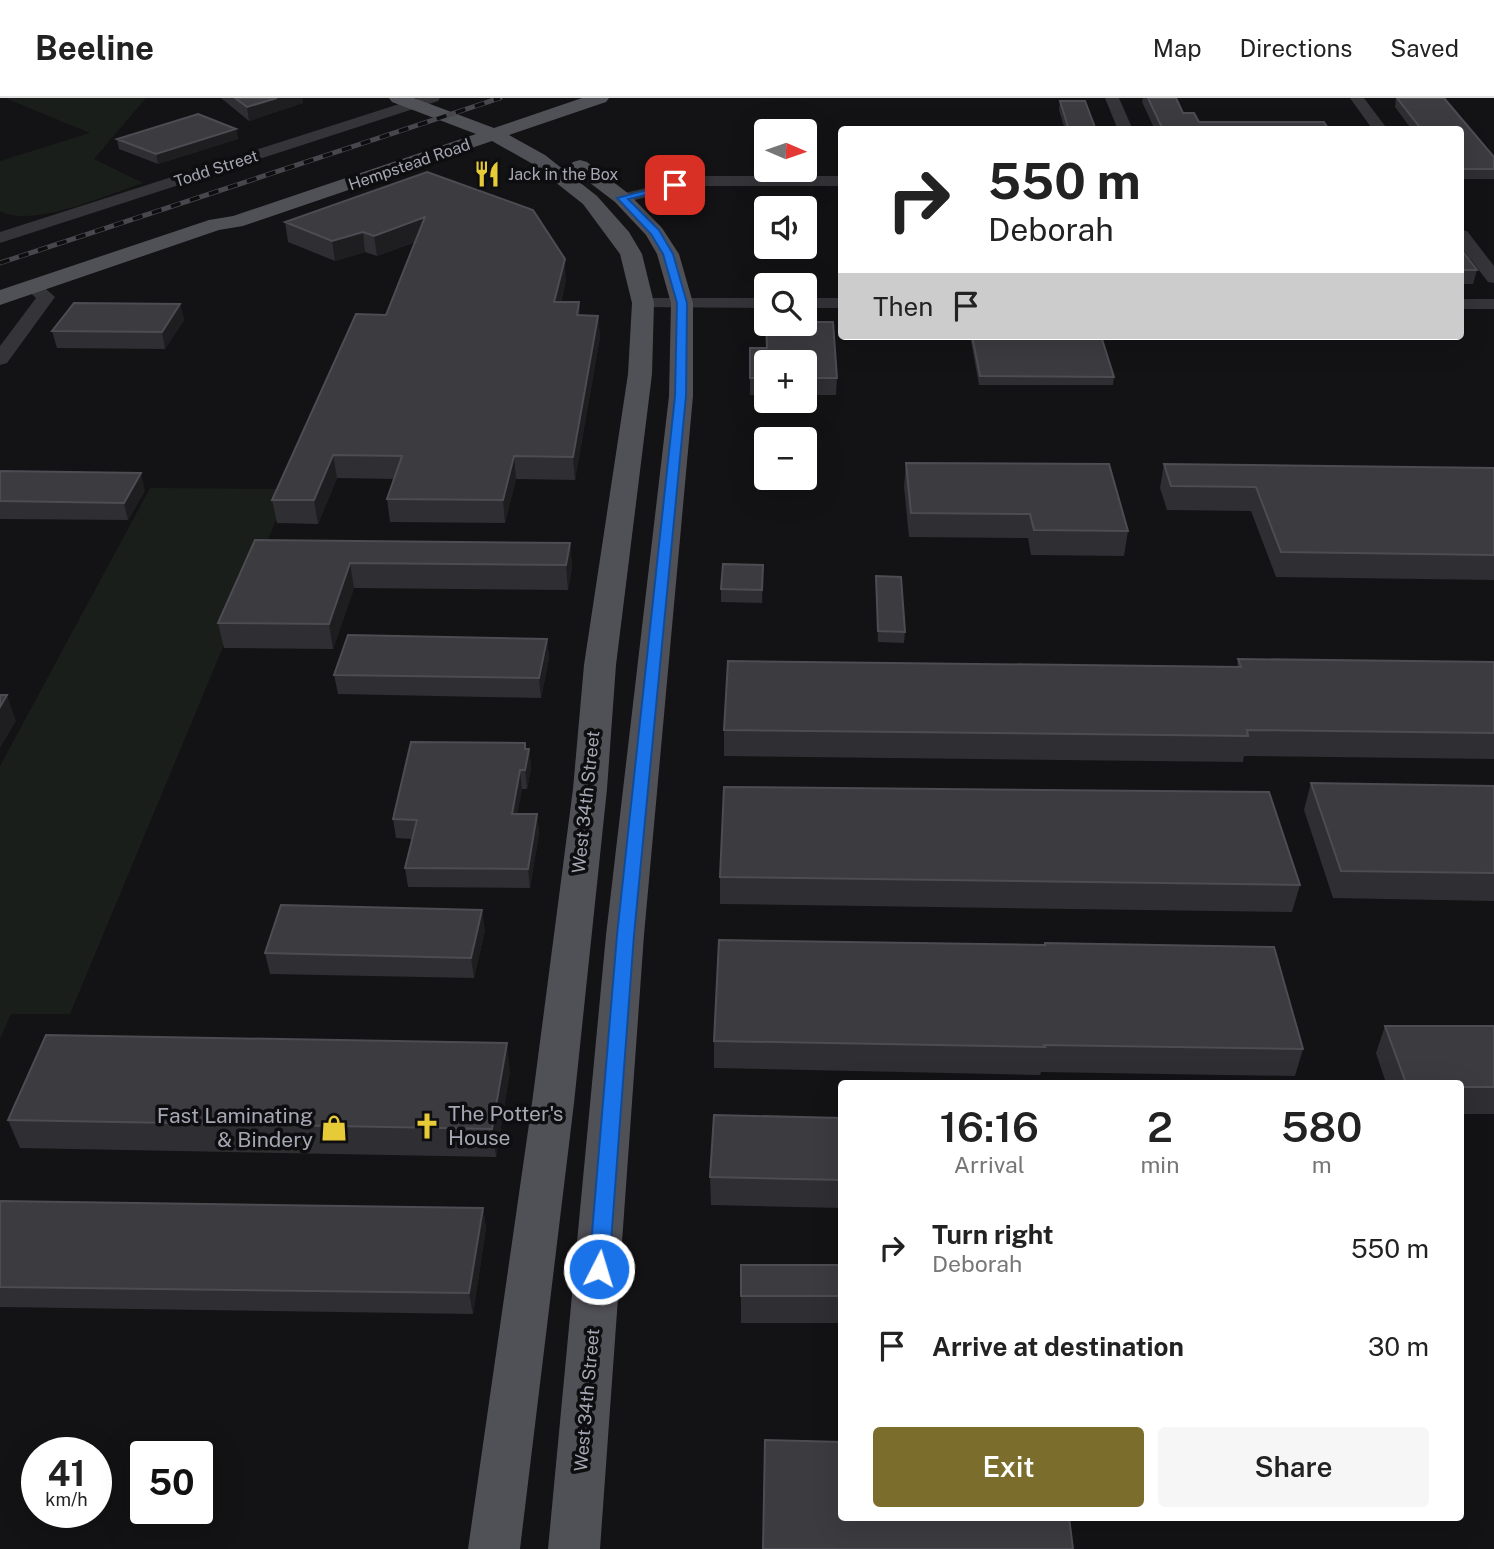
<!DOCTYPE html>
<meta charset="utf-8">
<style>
:root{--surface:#fff;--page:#f6f6f6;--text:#222;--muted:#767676;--line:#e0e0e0;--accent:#7b6e2c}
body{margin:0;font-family:"Public Sans",sans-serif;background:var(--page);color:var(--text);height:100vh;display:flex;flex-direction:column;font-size:26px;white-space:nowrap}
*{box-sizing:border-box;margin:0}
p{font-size:23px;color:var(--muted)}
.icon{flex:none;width:38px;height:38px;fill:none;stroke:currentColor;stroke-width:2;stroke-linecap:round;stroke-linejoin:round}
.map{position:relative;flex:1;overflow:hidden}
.details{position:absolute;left:838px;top:982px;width:626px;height:441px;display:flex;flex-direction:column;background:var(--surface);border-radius:7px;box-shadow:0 7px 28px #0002}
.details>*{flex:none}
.top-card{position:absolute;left:838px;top:28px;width:626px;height:214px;border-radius:7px;box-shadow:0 7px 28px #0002;background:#fff;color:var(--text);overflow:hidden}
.needle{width:46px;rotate:92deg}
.fabs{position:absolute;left:754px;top:21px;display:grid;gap:14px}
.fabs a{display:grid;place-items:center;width:63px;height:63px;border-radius:7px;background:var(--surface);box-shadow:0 7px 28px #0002;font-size:35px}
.speed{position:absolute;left:21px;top:1339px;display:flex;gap:14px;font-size:35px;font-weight:700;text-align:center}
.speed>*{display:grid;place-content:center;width:91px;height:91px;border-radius:50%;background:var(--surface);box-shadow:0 7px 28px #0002;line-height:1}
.speed small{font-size:18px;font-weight:400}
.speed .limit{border:4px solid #111;border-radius:10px;background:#fff;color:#111}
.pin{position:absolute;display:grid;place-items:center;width:60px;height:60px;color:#fff;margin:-30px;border-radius:14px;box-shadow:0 4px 10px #0006}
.me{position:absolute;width:77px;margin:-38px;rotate:5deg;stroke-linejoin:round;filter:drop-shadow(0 0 5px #0008)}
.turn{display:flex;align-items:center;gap:24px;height:147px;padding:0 35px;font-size:32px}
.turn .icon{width:91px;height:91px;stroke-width:2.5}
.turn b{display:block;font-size:49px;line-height:60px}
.then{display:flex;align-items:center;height:66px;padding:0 35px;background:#0003;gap:14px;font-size:26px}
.eta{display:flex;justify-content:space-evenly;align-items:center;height:119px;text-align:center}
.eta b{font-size:42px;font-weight:600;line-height:49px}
.action{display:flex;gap:14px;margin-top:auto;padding:14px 35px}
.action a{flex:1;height:80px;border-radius:7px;background:var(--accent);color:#fff;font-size:28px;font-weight:600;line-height:80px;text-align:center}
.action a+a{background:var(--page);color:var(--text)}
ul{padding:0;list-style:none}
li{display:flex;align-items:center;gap:21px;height:98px;padding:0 35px}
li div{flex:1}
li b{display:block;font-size:26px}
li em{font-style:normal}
header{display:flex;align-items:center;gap:42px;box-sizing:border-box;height:98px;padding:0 35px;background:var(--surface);border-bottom:2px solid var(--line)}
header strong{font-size:33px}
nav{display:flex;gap:38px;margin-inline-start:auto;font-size:24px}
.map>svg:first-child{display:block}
.green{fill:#191e1b}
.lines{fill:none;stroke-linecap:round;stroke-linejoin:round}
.minor{fill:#343439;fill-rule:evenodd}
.major{fill:#505057;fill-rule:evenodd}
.rail-casing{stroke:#47474d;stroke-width:5}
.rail{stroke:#0e0d0f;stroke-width:3.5;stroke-dasharray:10;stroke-linecap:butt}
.wall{fill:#2f2e32}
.shaded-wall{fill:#1e1d20}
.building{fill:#3c3b40;stroke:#4c4c52;stroke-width:2}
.route{fill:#1a73e8;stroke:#114b97;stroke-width:2}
.labels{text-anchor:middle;stroke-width:7;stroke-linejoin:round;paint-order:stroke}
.far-street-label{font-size:16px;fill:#a5a7b4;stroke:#0e0d0f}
.far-poi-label{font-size:16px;fill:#a5a7b4;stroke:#0e0d0f;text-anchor:start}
.street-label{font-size:18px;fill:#a5a7b4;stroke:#0e0d0f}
.near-poi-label{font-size:21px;fill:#a5a7b4;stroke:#0e0d0f;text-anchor:start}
</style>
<header>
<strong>Beeline</strong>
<nav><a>Map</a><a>Directions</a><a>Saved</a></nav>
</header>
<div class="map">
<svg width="1494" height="1451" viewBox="0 0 1494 1451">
<rect width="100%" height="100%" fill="#131214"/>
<path class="green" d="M 5,0 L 146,0 L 94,61 L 143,85 C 108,96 33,131 0,113 L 0,63 L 90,35 Z
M 150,390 L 289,391 L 70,916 L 11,916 L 0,941 L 0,668 Z"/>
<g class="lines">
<path class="minor" d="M 418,0 L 440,0 L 438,3 L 0,145 L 0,134 Z
M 1105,0 L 1119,0 L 1133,32 L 1118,32 Z
M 1350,0 L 1364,0 L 1388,32 L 1373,32 Z
M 697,78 L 842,78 L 842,88 L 697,88 L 622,105 L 614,100 L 616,97 Z
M 1461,132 L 1467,133 L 1494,168 L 1494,185 L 1488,184 L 1461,149 Z
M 33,184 L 39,185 L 55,199 L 7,265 L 0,267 L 0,248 L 36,200 L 24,189 Z
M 643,200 L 766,200 L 766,210 L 637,209 L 634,205 L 637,201 Z
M 805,200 L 842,200 L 842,210 L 805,210 Z
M 1461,201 L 1494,201 L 1494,211 L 1461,211 Z"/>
<path class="major" d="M 389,0 L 414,0 L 494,30 L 582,0 L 609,0 L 606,4 L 509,37 L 545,57 L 597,98 L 629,134 L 642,156 L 654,205 L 652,276 L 616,567 L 607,691 L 574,1005 L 520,1451 L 468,1451 L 532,1005 L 573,691 L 584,567 L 628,276 L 632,205 L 620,156 L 583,106 L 531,65 L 492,43 L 243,128 L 219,132 L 0,207 L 0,192 L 209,122 L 233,118 L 476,36 L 392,4 Z
M 580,62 L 587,64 L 629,96 L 662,130 L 679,156 L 693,205 L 693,298 L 644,837 L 600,1451 L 548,1451 L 606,837 L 669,298 L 671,205 L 657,156 L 646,137 L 615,104 L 573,72 L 570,68 L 573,64 Z"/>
<g class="rail-casing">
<path id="rail" d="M 0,165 L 500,0"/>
</g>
<use href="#rail" class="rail"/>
</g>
<path class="wall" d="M 221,0 L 302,0 L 303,5 L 249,23 Z
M 1143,0 L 1176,0 L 1183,15 L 1199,24 L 1329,32 L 1155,32 L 1142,4 Z
M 1396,0 L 1444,0 L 1494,59 L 1494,81 L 1461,81 L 1461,32 L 1412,32 L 1395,9 Z
M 1060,3 L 1096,32 L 1065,32 L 1059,12 Z
M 236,31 L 238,41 L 158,66 L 119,51 L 117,41 Z
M 427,74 L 566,182 L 561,204 L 579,204 L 580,217 L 598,218 L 600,239 L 575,382 L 516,381 L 505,425 L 390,424 L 387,401 L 394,381 L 337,380 L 318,426 L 277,425 L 272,402 L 386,217 L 415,144 L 377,158 L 365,154 L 335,163 L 288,144 L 285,124 Z
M 1461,151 L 1477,172 L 1473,186 L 1461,186 Z
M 180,206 L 184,222 L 165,251 L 57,250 L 52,233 Z
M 766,224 L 766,226 L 805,226 L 805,224 L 833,224 L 837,280 L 836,297 L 805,297 L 805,264 L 766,264 L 766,297 L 750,297 L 750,250 L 766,250 Z
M 970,238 L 1101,238 L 1114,279 L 1113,287 L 979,287 Z
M 906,365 L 1128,433 L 1124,458 L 1031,457 L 1028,440 L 909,439 L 904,389 Z
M 1164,366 L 1494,370 L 1494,482 L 1276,479 L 1251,413 L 1167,412 L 1160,390 Z
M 0,373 L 145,393 L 128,422 L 0,421 Z
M 255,442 L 570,445 L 572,470 L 568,492 L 354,490 L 333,551 L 224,550 L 218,525 Z
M 876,478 L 905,534 L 904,545 L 878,544 Z
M 763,480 L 762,505 L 721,504 L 721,491 Z
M 547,541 L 549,560 L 541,600 L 338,596 L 334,577 Z
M 1238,561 L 1494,564 L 1494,661 L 1244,658 L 1243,664 L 724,658 L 724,632 L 1237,569 Z
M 525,645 L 526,651 L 529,651 L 531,670 L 527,691 L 522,691 L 517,716 L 537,716 L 539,735 L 530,790 L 408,789 L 405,770 L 412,741 L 396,740 L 393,721 Z
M 1311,685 L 1494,688 L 1494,803 L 1333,800 L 1304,712 Z
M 720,779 L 1300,787 L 1292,814 L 720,806 Z
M 485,832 L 474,880 L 270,876 L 265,855 Z
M 1045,845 L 1303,951 L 1295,978 L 1041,974 L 1040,977 L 714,970 L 714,943 L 1044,847 Z
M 1385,928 L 1494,928 L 1494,1016 L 1461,1016 L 1461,985 L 1386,985 L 1376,955 Z
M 510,973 L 496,1059 L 20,1050 L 8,1022 Z
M 842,1020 L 842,1110 L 711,1107 L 710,1079 Z
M 0,1103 L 483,1110 L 486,1130 L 473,1216 L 0,1209 Z
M 741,1167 L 842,1167 L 842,1225 L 741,1225 Z"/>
<path class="shaded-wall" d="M 277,0 L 302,0 L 303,5 L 249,23 L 247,9 Z
M 236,31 L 238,41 L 158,66 L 156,56 Z
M 425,119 L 427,139 L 377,158 L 374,138 Z
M 363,134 L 365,154 L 335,163 L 332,143 Z
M 565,161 L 566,182 L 555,225 L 554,204 Z
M 579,204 L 581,225 L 577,217 Z
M 180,206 L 184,222 L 165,251 L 162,234 Z
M 598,218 L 600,239 L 575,382 L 573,359 Z
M 333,357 L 337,380 L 318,426 L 314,402 Z
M 514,358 L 516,381 L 505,425 L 503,402 Z
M 141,375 L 145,393 L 128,422 L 124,405 Z
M 570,445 L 572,470 L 568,492 L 566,467 Z
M 350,465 L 354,490 L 333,551 L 329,526 Z
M 547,541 L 549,560 L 541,600 L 539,580 Z
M 7,597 L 16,623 L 0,650 L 0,609 Z
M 525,645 L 527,662 L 529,651 L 531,670 L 527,691 L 525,672 Z
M 520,672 L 522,691 L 514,735 L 512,716 Z
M 537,716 L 539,735 L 530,790 L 528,771 Z
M 482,812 L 485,832 L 474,880 L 471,860 Z
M 507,945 L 510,973 L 496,1059 L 492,1031 Z
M 483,1110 L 486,1130 L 473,1216 L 469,1195 Z"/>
<path class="building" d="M 235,0 L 277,0 L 247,9 Z
M 1148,0 L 1176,0 L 1183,15 L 1194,15 L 1199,24 L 1324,24 L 1329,32 L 1163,32 Z
M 1397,0 L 1444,0 L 1494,59 L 1494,71 L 1461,71 L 1461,32 L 1422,32 Z
M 1060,3 L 1085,3 L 1096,32 L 1069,32 Z
M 198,16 L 236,31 L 156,56 L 117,41 Z
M 427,74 L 533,112 L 565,161 L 554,204 L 579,204 L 577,217 L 598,218 L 573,359 L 514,358 L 503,402 L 387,401 L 402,358 L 333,357 L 314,402 L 272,402 L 356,216 L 386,217 L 425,119 L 374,138 L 363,134 L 332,143 L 285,124 Z
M 1461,151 L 1477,172 L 1461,172 Z
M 74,205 L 180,206 L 162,234 L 52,233 Z
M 766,224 L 766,226 L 805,226 L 805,224 L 833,224 L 837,280 L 805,280 L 805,264 L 766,264 L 766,280 L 750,280 L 750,250 L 767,250 Z
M 972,238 L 1101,238 L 1114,279 L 980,278 Z
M 906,365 L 1109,366 L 1128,433 L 1034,432 L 1030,416 L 911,415 Z
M 1164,366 L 1494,370 L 1494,457 L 1281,454 L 1256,389 L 1171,388 Z
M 0,373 L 141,375 L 124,405 L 0,403 Z
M 255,442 L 570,445 L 566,467 L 350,465 L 329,526 L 218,525 Z
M 723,466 L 763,467 L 762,492 L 721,491 Z
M 876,478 L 901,479 L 905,534 L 878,533 Z
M 348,537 L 547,541 L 539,580 L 334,577 Z
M 1238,561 L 1494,564 L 1494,635 L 1247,632 L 1248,638 L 724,632 L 728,563 L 1241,569 Z
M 0,597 L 7,597 L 0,609 Z
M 411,644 L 525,645 L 525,651 L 529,651 L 525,672 L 520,672 L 512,716 L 537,716 L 528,771 L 405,770 L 417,722 L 393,721 Z
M 1311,685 L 1494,688 L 1494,775 L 1341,773 Z
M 724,689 L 1269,694 L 1300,787 L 720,779 Z
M 281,807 L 482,812 L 471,860 L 265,855 Z
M 719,842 L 1045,847 L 1045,845 L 1274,849 L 1303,951 L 1044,947 L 1045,949 L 714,943 Z
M 1385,928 L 1494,928 L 1494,989 L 1461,989 L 1461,985 L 1406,985 Z
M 46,937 L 507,945 L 492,1031 L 8,1022 Z
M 714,1017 L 842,1020 L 842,1082 L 710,1079 Z
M 0,1103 L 483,1110 L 469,1195 L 0,1189 Z
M 741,1167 L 842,1167 L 842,1198 L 741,1198 Z
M 765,1342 L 842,1344 L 842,1419 L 1069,1419 L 1073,1451 L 763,1451 Z"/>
<path class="route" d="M 675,85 L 680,87 L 678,89 L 628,101 L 659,132 L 673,156 L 687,205 L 686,298 L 634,837 L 609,1171 L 606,1177 L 599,1180 L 592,1177 L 589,1171 L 617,837 L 675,298 L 677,205 L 663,156 L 651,136 L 617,100 Z"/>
<defs>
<g id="restaurant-bare" transform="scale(2.1)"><path d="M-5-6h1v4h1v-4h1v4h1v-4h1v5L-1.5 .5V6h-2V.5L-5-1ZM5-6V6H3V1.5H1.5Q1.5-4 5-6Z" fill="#e7ca38" stroke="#0e0d0f" stroke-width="2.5" paint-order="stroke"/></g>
<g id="church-bare" transform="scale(2.1)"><path d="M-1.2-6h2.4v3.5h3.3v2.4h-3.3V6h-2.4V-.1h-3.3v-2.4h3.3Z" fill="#e7ca38" stroke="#0e0d0f" stroke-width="2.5" paint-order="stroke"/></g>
<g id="shop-bare" transform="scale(2.1)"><path d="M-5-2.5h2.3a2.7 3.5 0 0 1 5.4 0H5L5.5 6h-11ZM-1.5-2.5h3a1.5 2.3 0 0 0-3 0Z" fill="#e7ca38" stroke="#0e0d0f" stroke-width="2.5" paint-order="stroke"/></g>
</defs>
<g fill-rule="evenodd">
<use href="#restaurant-bare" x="487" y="76"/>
<use href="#church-bare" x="427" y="1028"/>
<use href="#shop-bare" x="334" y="1030"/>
</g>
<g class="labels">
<g class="far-street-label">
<text transform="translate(409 66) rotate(-19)" y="6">Hempstead Road</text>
<text transform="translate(216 70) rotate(-18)" y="6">Todd Street</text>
</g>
<g class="far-poi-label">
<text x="508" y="82">Jack in the Box</text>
</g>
<g class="street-label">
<text transform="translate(586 704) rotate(-84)" y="6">West 34th Street</text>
<text transform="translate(587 1302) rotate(-85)" y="6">West 34th Street</text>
</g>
<g class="near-poi-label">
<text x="448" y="1023">The Potter's<tspan x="448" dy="24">House</tspan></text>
<text x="313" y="1025" text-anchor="end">Fast Laminating<tspan x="313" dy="24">&amp; Bindery</tspan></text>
</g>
</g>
</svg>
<div class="fabs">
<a><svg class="needle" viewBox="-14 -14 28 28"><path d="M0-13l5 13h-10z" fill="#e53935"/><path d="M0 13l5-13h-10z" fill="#767676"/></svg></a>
<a><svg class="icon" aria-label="sound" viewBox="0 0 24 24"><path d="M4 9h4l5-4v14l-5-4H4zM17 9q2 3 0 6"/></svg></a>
<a><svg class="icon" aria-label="search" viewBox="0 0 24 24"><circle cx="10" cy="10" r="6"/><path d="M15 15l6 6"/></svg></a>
<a>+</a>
<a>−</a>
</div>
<div class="speed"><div>41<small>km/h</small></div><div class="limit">50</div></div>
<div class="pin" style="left:675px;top:87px;background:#d93025"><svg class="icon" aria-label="arrive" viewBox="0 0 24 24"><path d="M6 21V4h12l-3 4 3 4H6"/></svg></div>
<svg class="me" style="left:599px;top:1171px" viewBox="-20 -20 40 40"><circle r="17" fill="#1a73e8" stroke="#fff" stroke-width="3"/><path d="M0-11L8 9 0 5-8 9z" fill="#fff"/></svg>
<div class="top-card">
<div class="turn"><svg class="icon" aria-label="right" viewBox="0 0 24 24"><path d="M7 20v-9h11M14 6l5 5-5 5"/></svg><div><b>550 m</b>Deborah</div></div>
<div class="then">Then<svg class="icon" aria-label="arrive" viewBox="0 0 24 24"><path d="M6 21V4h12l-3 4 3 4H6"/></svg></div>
</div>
<section class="details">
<div class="eta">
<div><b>16:16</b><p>Arrival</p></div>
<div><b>2</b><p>min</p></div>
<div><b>580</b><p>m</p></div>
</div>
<ul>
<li><svg class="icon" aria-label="right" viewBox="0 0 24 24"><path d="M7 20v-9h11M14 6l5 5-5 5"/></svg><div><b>Turn right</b><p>Deborah</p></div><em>550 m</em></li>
<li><svg class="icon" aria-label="arrive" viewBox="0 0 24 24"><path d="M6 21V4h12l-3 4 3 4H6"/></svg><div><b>Arrive at destination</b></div><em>30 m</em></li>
</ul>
<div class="action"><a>Exit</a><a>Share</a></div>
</section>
</div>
